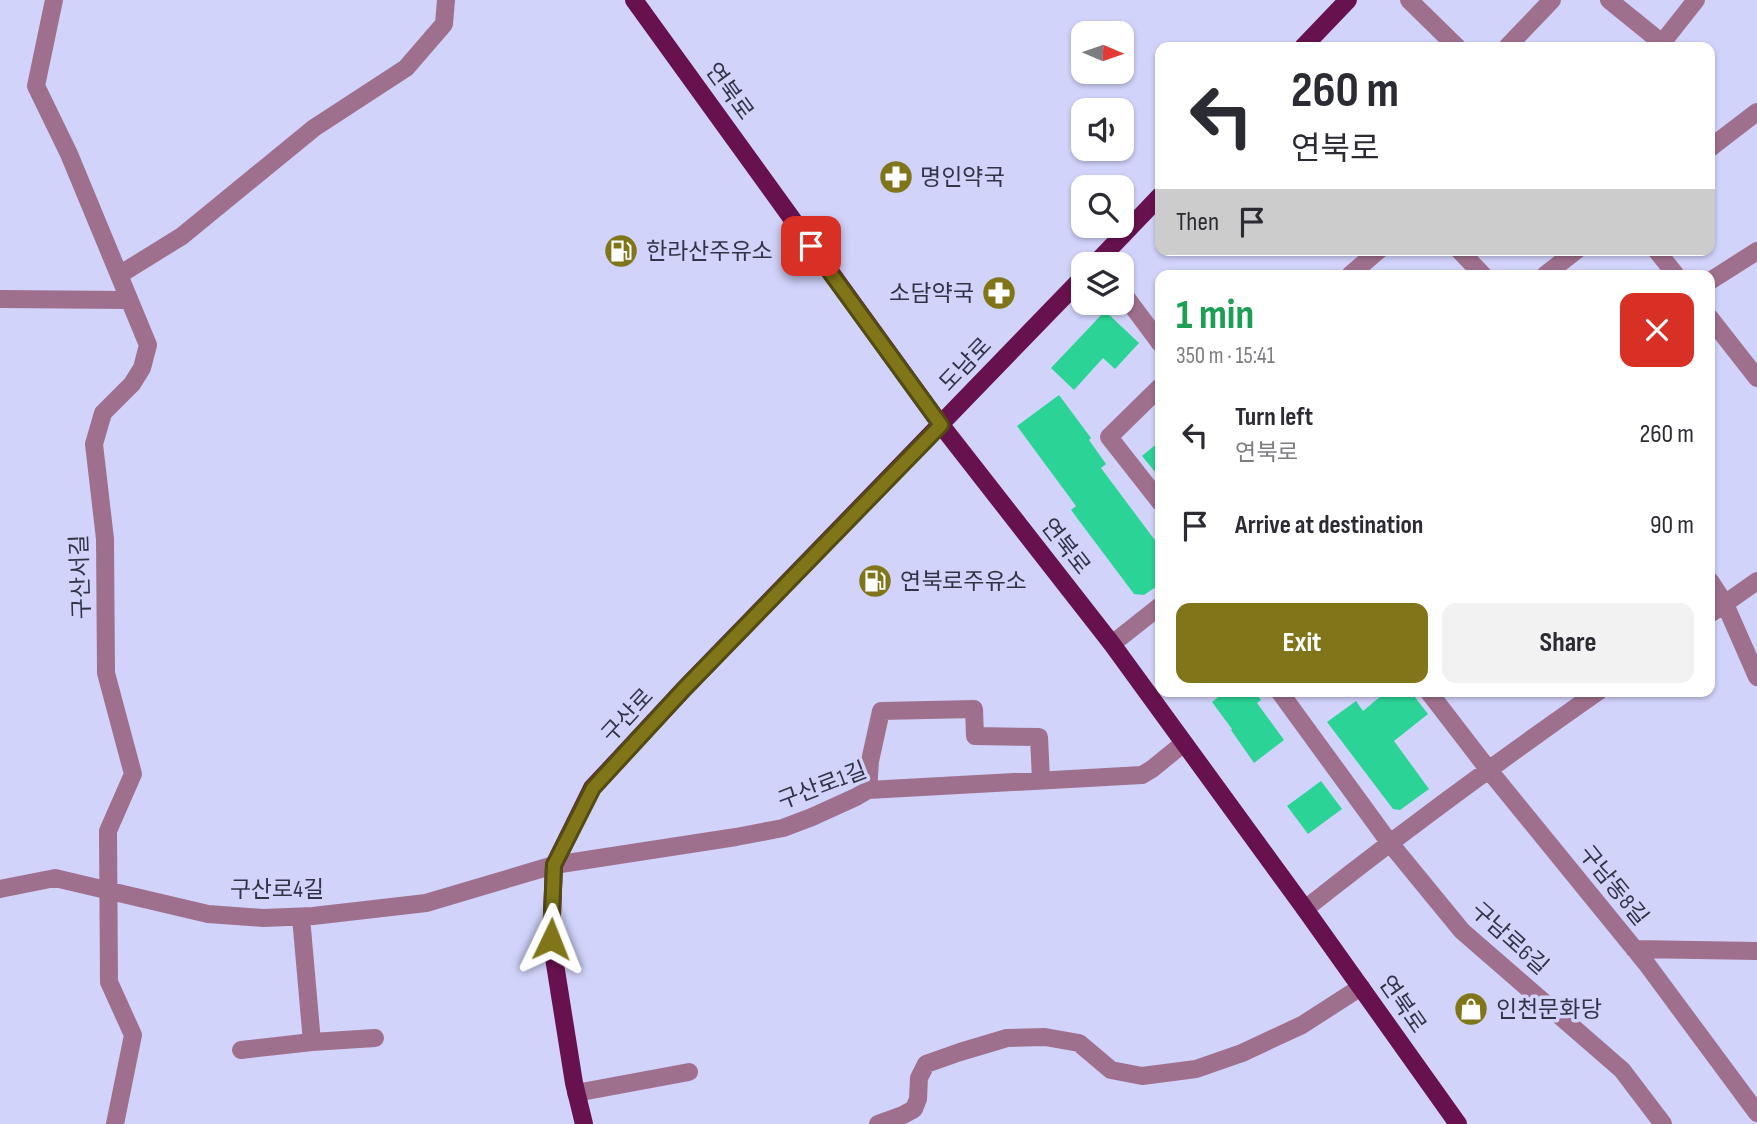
<!DOCTYPE html>
<meta charset="utf-8">
<style>
:root{--surface:#fff;--page:#f2f2f3;--text:#2b2b33;--muted:#7c7c81;--accent:#807518}
body{margin:0;font-family:"Sofia Sans Condensed","Noto Sans KR",sans-serif;background:var(--page);color:var(--text);height:100vh;display:flex;flex-direction:column;font-size:26px;white-space:nowrap}
*{box-sizing:border-box;margin:0}
p{font-size:23px;color:var(--muted)}
.icon{flex:none;width:38px;height:38px;fill:none;stroke:currentColor;stroke-width:2;stroke-linecap:round;stroke-linejoin:round}
.map{position:relative;flex:1;overflow:hidden}
.panel{position:absolute;left:1155px;top:270px;width:560px;height:427px;display:flex;flex-direction:column;background:var(--surface);border-radius:14px;box-shadow:0 2px 5px #0004}
.panel>*{flex:none}
.guide{position:absolute;left:1155px;top:42px;width:560px;height:214px;border-radius:14px;box-shadow:0 2px 5px #0004;background:#fff;color:var(--text);overflow:hidden}
.needle{width:46px;rotate:92deg}
.fabs{position:absolute;left:1071px;top:21px;display:grid;gap:14px}
.fabs a{display:grid;place-items:center;width:63px;height:63px;border-radius:14px;background:var(--surface);box-shadow:0 2px 5px #0004;font-size:35px}
.pin{position:absolute;display:grid;place-items:center;width:60px;height:60px;color:#fff;margin:-30px;border-radius:14px;box-shadow:0 4px 10px #0006}
.me{position:absolute;width:77px;margin:-38px;rotate:2deg;stroke-linejoin:round;filter:drop-shadow(0 0 5px #0008)}
.turn{display:flex;align-items:center;gap:24px;height:147px;padding:0 21px;font-size:32px}
.turn .icon{width:91px;height:91px;stroke-width:2.5}
.turn b{display:block;font-size:49px;line-height:60px}
.then{display:flex;align-items:center;height:66px;padding:0 21px;background:#0003;gap:14px;font-size:26px}
.round{display:grid;place-items:center;flex:none;width:74px;height:74px;border-radius:14px;background:var(--page)}
.head{display:flex;align-items:center;justify-content:space-between;height:119px;padding:0 21px}
h1{font-size:42px;font-weight:700;line-height:52px;color:#1e9e55}
.primary-button{display:flex;gap:14px;margin-top:auto;padding:14px 21px}
.primary-button a{flex:1;height:80px;border-radius:14px;background:var(--accent);color:#fff;font-size:28px;font-weight:700;line-height:80px;text-align:center}
.primary-button a+a{background:var(--page);color:var(--text)}
ul{padding:0;list-style:none}
li{display:flex;align-items:center;gap:21px;height:91px;padding:0 21px}
li div{flex:1}
li b{display:block;font-size:26px}
li em{font-style:normal}
.map>svg:first-child{display:block}
.building{fill:#2bd496}
.lines{fill:none;stroke-linecap:round;stroke-linejoin:round}
.minor{stroke:#9f708d;stroke-width:18}
.major{stroke:#68114f;stroke-width:18}
.route-casing{stroke:#534c10;stroke-width:18}
.route{stroke:#807518;stroke-width:12}
.labels{text-anchor:middle;stroke-width:7;stroke-linejoin:round;paint-order:stroke}
.street-label{font-size:23px;fill:#323347;stroke:#d1d3fb}
.poi-label{font-size:23px;fill:#323347;stroke:#d1d3fb;text-anchor:start}
</style>
<div class="map">
<svg width="1757" height="1124" viewBox="0 0 1757 1124">
<rect width="100%" height="100%" fill="#d1d3fb"/>
<path class="building" d="M 1105,311 L 1139,343 L 1115,369 L 1103,358 L 1074,390 L 1051,368 Z
M 1059,395 L 1091,438 L 1089,440 L 1106,464 L 1101,468 L 1160,547 L 1160,584 L 1144,595 L 1134,594 L 1071,510 L 1076,506 L 1017,426 Z
M 1160,441 L 1160,478 L 1142,456 Z
M 1226,691 L 1254,691 L 1261,700 L 1257,703 L 1284,740 L 1254,763 L 1231,730 L 1232,729 L 1212,702 Z
M 1387,691 L 1410,691 L 1428,714 L 1394,741 L 1429,789 L 1400,810 L 1393,809 L 1327,722 L 1356,701 L 1363,711 Z
M 1321,781 L 1342,809 L 1308,834 L 1287,806 Z"/>
<g class="lines">
<path class="minor" d="M 54,0 L 36,86 L 69,154 L 148,345 L 142,368 L 132,384 L 103,413 L 94,444 L 105,539 L 106,673 L 133,774 L 108,831 L 109,982 L 133,1035 L 115,1124
M 1409,0 L 1457,47
M 1609,0 L 1662,43 L 1663,47
M 1662,43 L 1696,0
M 1507,47 L 1552,0
M 1710,148 L 1757,112
M 1459,250 L 1483,275
M 1656,250 L 1676,275
M 119,275 L 182,236 L 314,128 L 406,68 L 444,24 L 446,0
M 1350,275 L 1379,250
M 1545,275 L 1577,250
M 1710,281 L 1757,251
M 1122,292 L 1160,343
M 0,299 L 129,300
M 1710,318 L 1757,378
M 1160,387 L 1109,437 L 1160,502
M 1710,581 L 1725,604 L 1757,677
M 1710,614 L 1757,581
M 1112,644 L 1160,606
M 1279,691 L 1389,842 L 1462,931 L 1622,1070 L 1663,1124
M 1428,691 L 1488,769 L 1646,963 L 1757,1113
M 868,790 L 870,761 L 881,711 L 974,709 L 975,736 L 1039,737 L 1041,780
M 0,889 L 55,878 L 208,914 L 263,918 L 313,916 L 426,903 L 554,865 L 736,837 L 783,828 L 812,817 L 856,797 L 868,790 L 1142,775 L 1152,769 L 1184,743
M 1305,909 C 1401,833 1499,761 1599,691
M 301,917 L 312,1042
M 1634,949 L 1757,951
M 241,1050 L 312,1042 L 375,1038
M 576,1093 L 689,1072
M 878,1124 L 903,1115 L 914,1109 L 918,1099 L 919,1078 L 926,1064 L 960,1052 L 1007,1038 L 1045,1037 L 1079,1043 L 1111,1070 L 1142,1076 L 1196,1069 L 1242,1053 L 1302,1025 L 1361,987"/>
<path class="major" d="M 634,0 L 941,425 L 1112,644 L 1305,909 L 1458,1124
M 1303,47 L 1348,0
M 1095,264 L 1160,196
M 584,1124 L 574,1083 L 551,939 L 554,865 L 592,788 L 684,689 L 1083,277"/>
</g>
<g class="lines">
<g class="route-casing">
<path id="route" d="M 551,939 L 554,865 L 593,788 L 684,689 L 941,425 L 811,246"/>
</g>
<use href="#route" class="route"/>
</g>
<defs>
<g id="pharmacy-disc" transform="scale(1.75)"><circle r="9.5" fill="#807518" stroke="#d1d3fb"/><path d="M-2-6h4v4h4v4h-4v4h-4v-4h-4v-4h4Z" fill="#fff"/></g>
<g id="fuel-disc" transform="scale(1.75)"><circle r="9.5" fill="#807518" stroke="#d1d3fb"/><path d="M-5.5-6h7V0h2V4h1.3V-2.5L3-4.5l.8-.8L6-3V5H2.5V1h-1V6h-7ZM-4.2-4.7v3.2H.2V-4.7Z" fill="#fff"/></g>
<g id="shop-disc" transform="scale(1.75)"><circle r="9.5" fill="#807518" stroke="#d1d3fb"/><path d="M-5-2.5h2.3a2.7 3.5 0 0 1 5.4 0H5L5.5 6h-11ZM-1.5-2.5h3a1.5 2.3 0 0 0-3 0Z" fill="#fff"/></g>
</defs>
<g fill-rule="evenodd">
<use href="#pharmacy-disc" x="896" y="177"/>
<use href="#fuel-disc" x="621" y="251"/>
<use href="#pharmacy-disc" x="999" y="293"/>
<use href="#fuel-disc" x="875" y="581"/>
<use href="#shop-disc" x="1471" y="1009"/>
</g>
<g class="labels">
<g class="street-label">
<text transform="translate(730 91) rotate(54)" y="8">연북로</text>
<text transform="translate(965 364) rotate(-46)" y="8">도남로</text>
<text transform="translate(1066 546) rotate(52)" y="8">연북로</text>
<text transform="translate(80 577) rotate(-92)" y="8">구산서길</text>
<text transform="translate(627 715) rotate(-47)" y="8">구산로</text>
<text transform="translate(822 785) rotate(-21)" y="8">구산로1길</text>
<text transform="translate(1614 885) rotate(51)" y="8">구남동8길</text>
<text x="277" y="897">구산로4길</text>
<text transform="translate(1510 938) rotate(42)" y="8">구남로6길</text>
<text transform="translate(1403 1004) rotate(55)" y="8">연북로</text>
</g>
<g class="poi-label">
<text x="920" y="185">명인약국</text>
<text x="646" y="259">한라산주유소</text>
<text x="974" y="301" text-anchor="end">소담약국</text>
<text x="900" y="589">연북로주유소</text>
<text x="1496" y="1017">인천문화당</text>
</g>
</g>
</svg>
<div class="fabs">
<a><svg class="needle" viewBox="-14 -14 28 28"><path d="M0-13l5 13h-10z" fill="#e53935"/><path d="M0 13l5-13h-10z" fill="#7c7c81"/></svg></a>
<a><svg class="icon" aria-label="sound" viewBox="0 0 24 24"><path d="M4 9h4l5-4v14l-5-4H4zM17 9q2 3 0 6"/></svg></a>
<a><svg class="icon" aria-label="search" viewBox="0 0 24 24"><circle cx="10" cy="10" r="6"/><path d="M15 15l6 6"/></svg></a>
<a><svg class="icon" aria-label="layers" viewBox="0 0 24 24"><path d="M12 4l9 5-9 5-9-5zM3 14l9 5 9-5"/></svg></a>
</div>
<div class="pin" style="left:811px;top:246px;background:#d93025"><svg class="icon" aria-label="arrive" viewBox="0 0 24 24"><path d="M6 21V4h12l-3 4 3 4H6"/></svg></div>
<svg class="me" style="left:551px;top:939px" viewBox="-20 -20 40 40"><path d="M0-17L14 15 0 8-14 15z" fill="#807518" stroke="#fff" stroke-width="4"/></svg>
<div class="guide">
<div class="turn"><svg class="icon" aria-label="left" viewBox="0 0 24 24"><path d="M17 20v-9H6M10 6l-5 5 5 5"/></svg><div><b>260 m</b>연북로</div></div>
<div class="then">Then<svg class="icon" aria-label="arrive" viewBox="0 0 24 24"><path d="M6 21V4h12l-3 4 3 4H6"/></svg></div>
</div>
<section class="panel">
<div class="head"><div><h1>1 min</h1><p>350 m · 15:41</p></div><a class="round" style="background:#d93025;color:#fff"><svg class="icon" aria-label="close" viewBox="0 0 24 24"><path d="M6 6l12 12M18 6L6 18"/></svg></a></div>
<ul>
<li><svg class="icon" aria-label="left" viewBox="0 0 24 24"><path d="M17 20v-9H6M10 6l-5 5 5 5"/></svg><div><b>Turn left</b><p>연북로</p></div><em>260 m</em></li>
<li><svg class="icon" aria-label="arrive" viewBox="0 0 24 24"><path d="M6 21V4h12l-3 4 3 4H6"/></svg><div><b>Arrive at destination</b></div><em>90 m</em></li>
</ul>
<div class="primary-button"><a>Exit</a><a>Share</a></div>
</section>
</div>
